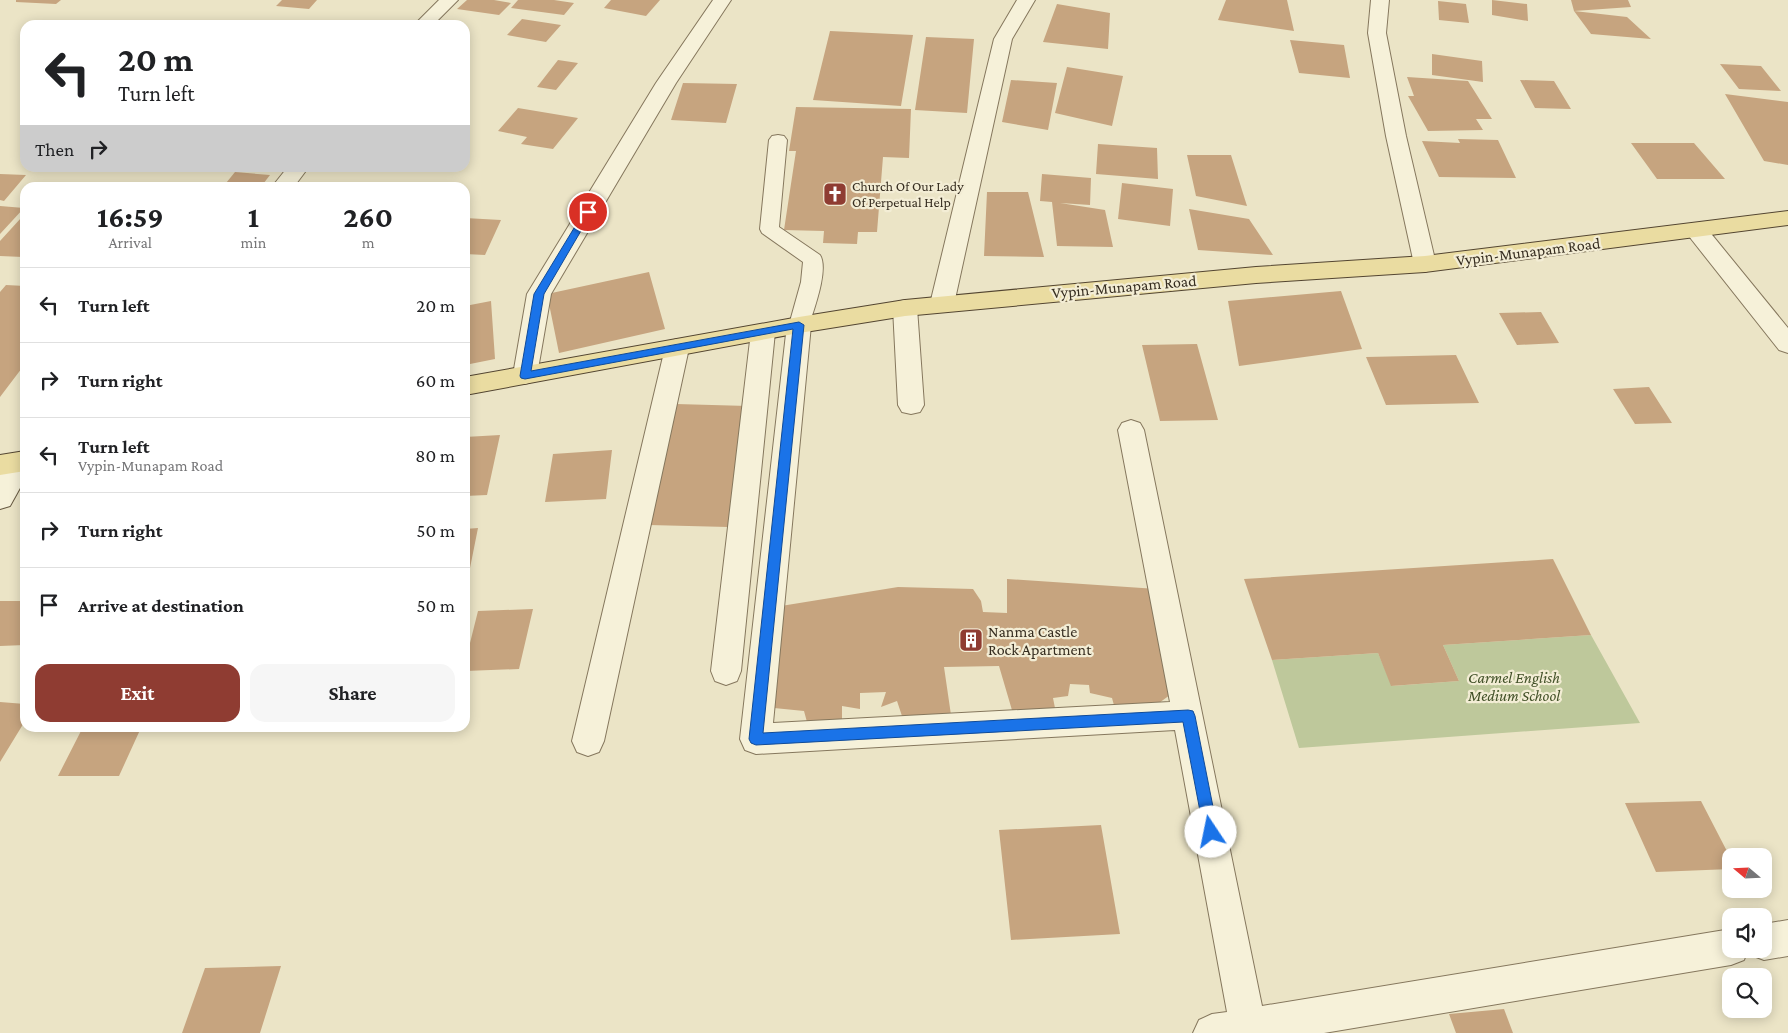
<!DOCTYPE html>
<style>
:root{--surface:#fff;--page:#f6f6f6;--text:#202124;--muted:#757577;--line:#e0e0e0;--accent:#8f3c32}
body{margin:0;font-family:"Crimson Pro",serif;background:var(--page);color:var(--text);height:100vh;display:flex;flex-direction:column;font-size:19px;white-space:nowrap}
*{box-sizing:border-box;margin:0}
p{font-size:16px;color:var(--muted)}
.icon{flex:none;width:28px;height:28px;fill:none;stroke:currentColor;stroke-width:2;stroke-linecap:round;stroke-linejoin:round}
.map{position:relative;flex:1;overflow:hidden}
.sheet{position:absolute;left:20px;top:182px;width:450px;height:550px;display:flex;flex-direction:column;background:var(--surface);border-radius:15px;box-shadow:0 2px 12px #0003}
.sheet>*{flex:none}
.banner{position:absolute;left:20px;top:20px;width:450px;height:152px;border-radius:15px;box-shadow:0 2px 12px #0003;background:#fff;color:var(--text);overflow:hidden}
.needle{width:32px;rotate:289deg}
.fabs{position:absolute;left:1722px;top:848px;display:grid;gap:10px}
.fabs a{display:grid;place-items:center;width:50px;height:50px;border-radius:10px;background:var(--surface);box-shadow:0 2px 12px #0003;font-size:25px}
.pin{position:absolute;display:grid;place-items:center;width:42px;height:42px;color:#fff;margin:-21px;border:2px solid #fff;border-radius:50%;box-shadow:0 1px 5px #0007}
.me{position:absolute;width:55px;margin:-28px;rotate:349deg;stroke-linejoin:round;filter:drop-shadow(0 0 4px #0008)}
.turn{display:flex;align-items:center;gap:18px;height:105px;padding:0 15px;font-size:22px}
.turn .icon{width:65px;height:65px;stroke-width:2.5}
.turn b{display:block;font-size:35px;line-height:42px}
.then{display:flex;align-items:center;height:48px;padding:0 15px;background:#0003;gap:10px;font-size:19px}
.eta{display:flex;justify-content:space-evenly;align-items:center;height:85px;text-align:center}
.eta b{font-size:30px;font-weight:700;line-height:35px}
.cta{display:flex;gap:10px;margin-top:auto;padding:10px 15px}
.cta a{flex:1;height:58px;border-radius:15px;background:var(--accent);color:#fff;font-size:20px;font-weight:700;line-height:58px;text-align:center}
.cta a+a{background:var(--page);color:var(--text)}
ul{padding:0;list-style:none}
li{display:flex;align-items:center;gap:15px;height:75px;padding:0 15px;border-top:1px solid var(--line)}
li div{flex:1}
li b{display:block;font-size:19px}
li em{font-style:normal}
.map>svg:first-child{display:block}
.green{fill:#bec89b}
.building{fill:#c6a47f}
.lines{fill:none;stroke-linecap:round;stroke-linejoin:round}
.service-casing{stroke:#85775d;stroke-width:2}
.minor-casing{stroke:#85775d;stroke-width:2}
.secondary-casing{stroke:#665840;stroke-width:2}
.primary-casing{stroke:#534531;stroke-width:2}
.service{fill:#f6f1d9;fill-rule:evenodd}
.minor{fill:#f6f1d9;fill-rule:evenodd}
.secondary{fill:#f6f1d9;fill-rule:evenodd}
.primary{fill:#eadca1;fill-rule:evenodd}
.route{fill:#1a73e8;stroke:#114b97}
.labels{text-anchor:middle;stroke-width:4.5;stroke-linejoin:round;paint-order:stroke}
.far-poi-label{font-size:14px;fill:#362d20;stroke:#f3edd5;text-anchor:start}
.street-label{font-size:16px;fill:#362d20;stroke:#f3edd5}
.poi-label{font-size:16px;fill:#362d20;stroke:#f3edd5;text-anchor:start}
.park-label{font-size:16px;font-style:italic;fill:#425128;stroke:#f3edd5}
</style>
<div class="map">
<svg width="1788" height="1033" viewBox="0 0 1788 1033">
<rect width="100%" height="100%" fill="#ebe4c6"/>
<path class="green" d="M 1591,635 L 1640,723 L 1299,748 L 1272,660 L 1378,653 L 1392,686 L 1459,681 L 1443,645 Z"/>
<path class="building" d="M 16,0 L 61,0 L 56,4 L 16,2 Z
M 282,0 L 317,0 L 309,9 L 276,6 Z
M 467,0 L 494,0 L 511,3 L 499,15 L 457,9 Z
M 518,0 L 554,0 L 574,3 L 564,15 L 511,8 Z
M 611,0 L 660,0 L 646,16 L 604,8 Z
M 1226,0 L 1287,0 L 1294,31 L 1218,20 Z
M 1492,0 L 1527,4 L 1528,21 L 1492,15 Z
M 1571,0 L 1628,0 L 1631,7 L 1574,11 Z
M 1438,1 L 1466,4 L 1469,23 L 1439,20 Z
M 1057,4 L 1110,13 L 1108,49 L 1043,42 Z
M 1574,11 L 1627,17 L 1651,39 L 1591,34 Z
M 522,19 L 561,25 L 546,42 L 507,35 Z
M 830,31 L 913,35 L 901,106 L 813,100 Z
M 926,37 L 974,39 L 967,113 L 915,110 Z
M 1290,40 L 1344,45 L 1350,78 L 1299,73 Z
M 1432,54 L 1482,61 L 1483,82 L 1432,75 Z
M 558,60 L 578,63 L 556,90 L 537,87 Z
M 1720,64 L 1761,66 L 1781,91 L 1739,89 Z
M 1067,67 L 1123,76 L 1112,126 L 1055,113 Z
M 1407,77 L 1468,81 L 1492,119 L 1476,119 L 1483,130 L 1428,131 L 1408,96 L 1414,96 Z
M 1011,80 L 1057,83 L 1048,130 L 1002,122 Z
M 1520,80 L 1554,81 L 1571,109 L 1535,108 Z
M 683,83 L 737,84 L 726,123 L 671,120 Z
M 1725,94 L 1788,102 L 1788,165 L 1764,161 Z
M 796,107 L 911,109 L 909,158 L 883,157 L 877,232 L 858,232 L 857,244 L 823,243 L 824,231 L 784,230 L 796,151 L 789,151 Z
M 518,108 L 578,118 L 553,149 L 521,144 L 527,137 L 498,131 Z
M 1458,139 L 1498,140 L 1516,178 L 1439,177 L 1422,141 L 1460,143 Z
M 1631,143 L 1694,143 L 1725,179 L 1657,179 Z
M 1098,144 L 1157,148 L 1158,179 L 1096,174 Z
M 1187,155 L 1231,155 L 1247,206 L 1196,196 Z
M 235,172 L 270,175 L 260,188 L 222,188 Z
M 0,174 L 26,175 L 4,201 L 0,200 Z
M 1042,174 L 1091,178 L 1090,205 L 1060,203 L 1105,210 L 1113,247 L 1057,246 L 1052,202 L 1040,201 Z
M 1122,183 L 1173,189 L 1170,226 L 1118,219 Z
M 987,192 L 1028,192 L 1044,257 L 984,256 Z
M 0,206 L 24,208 L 0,234 Z
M 1189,209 L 1249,219 L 1273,255 L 1198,250 Z
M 21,218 L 25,218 L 25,255 L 23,257 L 0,256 L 0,241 Z
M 465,218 L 501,220 L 485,255 L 465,254 Z
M 649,272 L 665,329 L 559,353 L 547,294 Z
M 6,285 L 25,286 L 25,364 L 0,397 L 0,292 Z
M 1341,291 L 1362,349 L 1239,366 L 1228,301 Z
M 491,301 L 495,359 L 465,365 L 465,306 Z
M 1541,312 L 1559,343 L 1517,345 L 1499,313 Z
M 1197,344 L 1218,420 L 1160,421 L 1142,345 Z
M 1456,355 L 1479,403 L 1386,405 L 1366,357 Z
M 1649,387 L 1672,423 L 1635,424 L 1613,389 Z
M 676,404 L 748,406 L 728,527 L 649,525 Z
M 500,435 L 487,495 L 465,496 L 465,437 Z
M 612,450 L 606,499 L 545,502 L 553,454 Z
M 478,528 L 466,588 L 465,588 L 465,529 Z
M 1553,559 L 1591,635 L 1443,645 L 1459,681 L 1391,686 L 1378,653 L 1272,660 L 1244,579 Z
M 1007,579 L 1157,589 L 1170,695 L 1152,708 L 1115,709 L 1112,698 L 1090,693 L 1089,685 L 1070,684 L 1068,696 L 1053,698 L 1056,713 L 1014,717 L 999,666 L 944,667 L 951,715 L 902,716 L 897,701 L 881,707 L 886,692 L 860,693 L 860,709 L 842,706 L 842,723 L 807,722 L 804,711 L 774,708 L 781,606 L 898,587 L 973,589 L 981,601 L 983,612 L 1007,613 Z
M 0,601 L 25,601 L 25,645 L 0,646 Z
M 533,609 L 519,669 L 465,671 L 465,663 L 478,611 Z
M 0,702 L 25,704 L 25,721 L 0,762 Z
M 82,729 L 140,730 L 119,776 L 58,776 Z
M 1701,801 L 1731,859 L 1731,869 L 1656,872 L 1625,803 Z
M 1101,825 L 1120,934 L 1011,940 L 999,830 Z
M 281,966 L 260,1033 L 182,1033 L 205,968 Z
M 1504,1009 L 1513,1033 L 1456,1033 L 1449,1014 Z"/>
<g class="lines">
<g class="service-casing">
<path id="service" d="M 778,135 L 784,136 L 787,140 L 779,227 L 820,255 C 829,269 814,309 809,325 L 806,330 L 799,332 L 792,330 L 789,325 L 801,282 L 803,262 L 762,233 L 760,229 L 769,140 L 772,136 Z"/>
</g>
<g class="minor-casing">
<path id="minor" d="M 439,0 L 458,0 L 433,25 L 414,25 Z
M 713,0 L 731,0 L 676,83 L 551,294 L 537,375 L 534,381 L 525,384 L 516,381 L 513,375 L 527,294 L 656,83 Z
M 1017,0 L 1035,0 L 1012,39 L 954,304 L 950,310 L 942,312 L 934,310 L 930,304 L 994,39 Z
M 1371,0 L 1389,0 L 1386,33 L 1406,136 L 1436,264 L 1433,269 L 1425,272 L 1417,269 L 1414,264 L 1386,136 L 1368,33 Z
M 287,168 L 308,168 L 293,188 L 271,188 Z
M 1696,223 L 1704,225 L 1788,328 L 1788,353 L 1779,350 L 1688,235 L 1685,230 L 1688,225 Z
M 905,300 L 913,302 L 917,308 L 924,405 L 920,412 L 911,414 L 902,412 L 898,405 L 893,308 L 897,302 Z
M 799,317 L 807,319 L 811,325 L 773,723 L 1170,702 L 1118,430 L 1122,423 L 1131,420 L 1140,423 L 1144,430 L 1262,1006 L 1731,929 L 1731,949 L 1748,949 L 1744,960 L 1731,965 L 1324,1033 L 1193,1033 L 1199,1020 L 1212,1014 L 1227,1012 L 1175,730 L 756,754 L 745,750 L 740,739 L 787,325 L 791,319 Z
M 763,324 L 771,326 L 775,332 L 741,671 L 737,681 L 726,685 L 715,681 L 711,671 L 751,332 L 755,326 Z
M 677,339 L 686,342 L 689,348 L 604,741 L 599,752 L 588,756 L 577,752 L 572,741 L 665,348 L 668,342 Z
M 1788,920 L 1788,956 L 1764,960 L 1751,955 L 1749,949 L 1764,949 L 1764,924 Z"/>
</g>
<g class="secondary-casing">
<path id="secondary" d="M 21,452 L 25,453 L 25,479 L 10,506 L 0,509 L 0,474 L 12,455 Z"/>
</g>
<g class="primary-casing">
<path id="primary" d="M 1788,211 L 1788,225 L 1425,272 L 1256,283 L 905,316 L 799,333 L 465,395 L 465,377 L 799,317 L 905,300 L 1256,267 L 1425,256 Z
M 25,451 L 25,471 L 0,475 L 0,455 Z"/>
</g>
<use href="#service" class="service"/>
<use href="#minor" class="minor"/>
<use href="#secondary" class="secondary"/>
<use href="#primary" class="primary"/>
</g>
<path class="route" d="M 585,210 L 591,210 L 592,212 L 544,294 L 531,371 L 799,322 L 804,325 L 763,733 L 1188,710 L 1193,711 L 1195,716 L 1218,832 L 1216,837 L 1211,839 L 1206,837 L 1204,832 L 1183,722 L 756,745 L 751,743 L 749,739 L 793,329 L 525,379 L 521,378 L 520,376 L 534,294 Z"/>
<defs>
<g id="church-square" transform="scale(1.25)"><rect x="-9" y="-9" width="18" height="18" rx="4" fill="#8f3c32" stroke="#f3edd5"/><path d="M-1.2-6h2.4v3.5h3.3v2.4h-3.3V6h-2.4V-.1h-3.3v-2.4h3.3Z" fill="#fff"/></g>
<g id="building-square" transform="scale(1.25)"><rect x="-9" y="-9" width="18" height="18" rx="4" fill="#8f3c32" stroke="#f3edd5"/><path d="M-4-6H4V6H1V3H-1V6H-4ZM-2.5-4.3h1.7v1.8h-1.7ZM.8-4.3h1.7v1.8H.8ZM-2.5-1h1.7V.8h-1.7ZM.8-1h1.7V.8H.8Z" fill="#fff"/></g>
</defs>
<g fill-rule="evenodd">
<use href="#church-square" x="835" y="194"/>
<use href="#building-square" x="971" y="640"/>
</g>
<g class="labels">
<g class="far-poi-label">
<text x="852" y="191">Church Of Our Lady<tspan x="852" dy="16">Of Perpetual Help</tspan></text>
</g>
<g class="street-label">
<text transform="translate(1528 251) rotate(-7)" y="6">Vypin-Munapam Road</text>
<text transform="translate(1124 286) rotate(-5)" y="6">Vypin-Munapam Road</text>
</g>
<g class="poi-label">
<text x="988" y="637">Nanma Castle<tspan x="988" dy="18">Rock Apartment</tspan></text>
</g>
<g class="park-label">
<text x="1514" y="683">Carmel English<tspan x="1514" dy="18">Medium School</tspan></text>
</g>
</g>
</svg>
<div class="fabs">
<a><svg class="needle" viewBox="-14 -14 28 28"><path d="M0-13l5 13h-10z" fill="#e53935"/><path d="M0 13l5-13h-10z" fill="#757577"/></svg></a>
<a><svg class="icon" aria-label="sound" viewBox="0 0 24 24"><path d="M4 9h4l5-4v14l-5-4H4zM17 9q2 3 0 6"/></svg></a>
<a><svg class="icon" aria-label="search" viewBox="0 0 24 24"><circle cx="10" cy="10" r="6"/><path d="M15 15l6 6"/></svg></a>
</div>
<div class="pin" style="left:588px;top:212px;background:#d93025"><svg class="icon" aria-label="arrive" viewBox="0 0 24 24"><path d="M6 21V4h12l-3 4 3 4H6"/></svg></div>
<svg class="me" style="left:1211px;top:832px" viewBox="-20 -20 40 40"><circle r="19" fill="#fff"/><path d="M0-13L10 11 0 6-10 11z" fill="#1a73e8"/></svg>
<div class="banner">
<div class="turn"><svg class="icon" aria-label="left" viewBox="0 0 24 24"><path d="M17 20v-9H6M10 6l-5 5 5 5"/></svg><div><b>20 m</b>Turn left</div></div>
<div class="then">Then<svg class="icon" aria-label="right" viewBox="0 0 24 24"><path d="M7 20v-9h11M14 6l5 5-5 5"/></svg></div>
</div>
<section class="sheet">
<div class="eta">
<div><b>16:59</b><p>Arrival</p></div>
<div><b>1</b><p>min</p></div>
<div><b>260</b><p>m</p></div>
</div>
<ul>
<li><svg class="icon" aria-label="left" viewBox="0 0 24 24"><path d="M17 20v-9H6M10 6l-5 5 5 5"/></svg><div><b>Turn left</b></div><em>20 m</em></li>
<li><svg class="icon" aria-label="right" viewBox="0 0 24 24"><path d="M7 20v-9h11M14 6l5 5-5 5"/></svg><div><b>Turn right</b></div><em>60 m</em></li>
<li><svg class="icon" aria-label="left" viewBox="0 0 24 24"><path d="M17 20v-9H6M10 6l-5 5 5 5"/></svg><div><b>Turn left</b><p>Vypin-Munapam Road</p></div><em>80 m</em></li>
<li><svg class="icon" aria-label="right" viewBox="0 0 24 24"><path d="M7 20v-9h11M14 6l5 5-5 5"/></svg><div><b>Turn right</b></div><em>50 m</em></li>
<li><svg class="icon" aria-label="arrive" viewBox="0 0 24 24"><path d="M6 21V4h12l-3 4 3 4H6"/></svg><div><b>Arrive at destination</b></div><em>50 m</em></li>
</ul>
<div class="cta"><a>Exit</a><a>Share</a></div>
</section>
</div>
